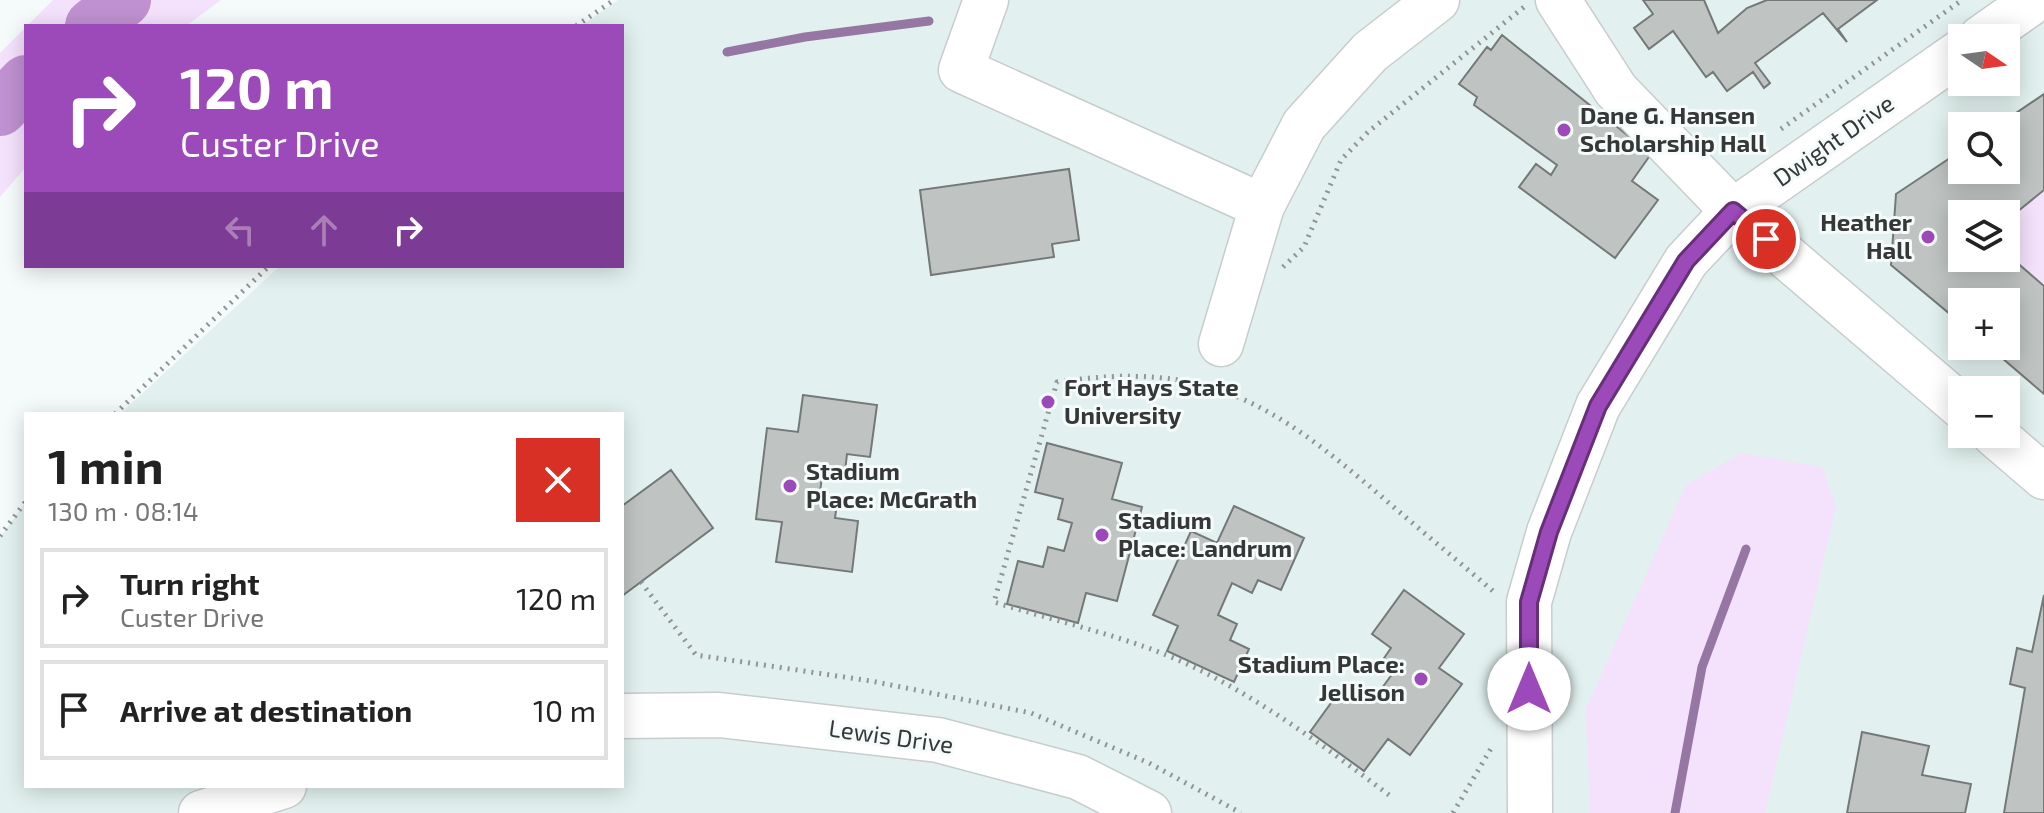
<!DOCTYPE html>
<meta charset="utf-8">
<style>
:root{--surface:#fff;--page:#f6f6f6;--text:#222;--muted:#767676;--line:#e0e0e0}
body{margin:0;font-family:"Exo 2",sans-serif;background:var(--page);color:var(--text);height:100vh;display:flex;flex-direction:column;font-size:30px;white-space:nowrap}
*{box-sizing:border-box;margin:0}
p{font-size:26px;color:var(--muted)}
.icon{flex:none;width:44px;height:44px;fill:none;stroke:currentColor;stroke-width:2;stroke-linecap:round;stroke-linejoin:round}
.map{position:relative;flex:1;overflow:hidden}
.side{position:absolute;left:24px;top:412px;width:600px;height:376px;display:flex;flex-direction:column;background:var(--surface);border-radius:0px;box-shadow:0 4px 20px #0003}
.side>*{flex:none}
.banner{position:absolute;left:24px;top:24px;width:600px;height:244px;border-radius:0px;box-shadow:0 4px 20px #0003;background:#9c4ab9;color:#fff;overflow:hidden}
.needle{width:52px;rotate:103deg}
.fabs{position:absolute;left:1948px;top:24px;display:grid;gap:16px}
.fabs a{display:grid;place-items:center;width:72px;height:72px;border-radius:0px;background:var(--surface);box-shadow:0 4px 20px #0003;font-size:40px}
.pin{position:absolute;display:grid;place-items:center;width:68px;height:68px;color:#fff;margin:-34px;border:4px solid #fff;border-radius:50%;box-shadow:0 2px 8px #0007}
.me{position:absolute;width:88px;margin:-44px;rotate:0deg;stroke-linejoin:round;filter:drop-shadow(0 0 6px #0008)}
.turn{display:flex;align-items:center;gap:28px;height:168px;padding:0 24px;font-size:36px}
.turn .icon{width:104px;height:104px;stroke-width:2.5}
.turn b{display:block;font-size:56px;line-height:68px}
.lanes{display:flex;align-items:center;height:76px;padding:0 24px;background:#0003;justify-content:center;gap:40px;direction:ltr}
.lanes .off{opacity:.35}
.round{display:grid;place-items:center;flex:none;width:84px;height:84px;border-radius:0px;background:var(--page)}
.headline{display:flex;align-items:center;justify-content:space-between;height:136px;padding:0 24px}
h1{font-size:48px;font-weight:700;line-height:60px}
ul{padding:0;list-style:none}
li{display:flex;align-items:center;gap:24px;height:100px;margin:0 16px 12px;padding:0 8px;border:4px solid var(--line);border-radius:0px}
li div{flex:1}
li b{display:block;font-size:30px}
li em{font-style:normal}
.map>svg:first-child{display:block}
.built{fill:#e2f1ef;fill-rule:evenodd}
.green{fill:#f4e1fb}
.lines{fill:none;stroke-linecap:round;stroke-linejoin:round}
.stream{stroke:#9676a2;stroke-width:9}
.river{stroke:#bf91d0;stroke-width:54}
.building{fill:#bfc4c3;stroke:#747978;stroke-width:2}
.minor-casing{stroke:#c7cdcc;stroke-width:47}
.path{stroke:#919494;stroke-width:5;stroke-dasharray:2 6;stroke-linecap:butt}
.minor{stroke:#fff;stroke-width:44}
.route-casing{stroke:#653078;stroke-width:20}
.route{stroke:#9c4ab9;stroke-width:14}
.poi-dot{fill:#9c4ab9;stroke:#f5fbfa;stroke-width:3}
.labels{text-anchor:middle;stroke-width:6;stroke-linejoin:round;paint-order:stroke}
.poi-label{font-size:24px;font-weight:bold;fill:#363838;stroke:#f5fbfa;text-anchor:start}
.street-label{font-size:24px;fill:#363838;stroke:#f5fbfa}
</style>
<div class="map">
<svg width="2044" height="813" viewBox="0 0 2044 813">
<rect width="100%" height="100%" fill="#f5fbfa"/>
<path class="built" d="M 618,0 L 2044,0 L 2044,813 L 0,813 L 0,538 L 26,501 L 26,786 L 622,786 L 622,414 L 120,414 L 280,266 L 622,266 L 622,26 L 581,26 ZM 1962,38 L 2006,38 L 2006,82 L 1962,82 ZM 1962,126 L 2006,126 L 2006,170 L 1962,170 ZM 1962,214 L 2006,214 L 2006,258 L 1962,258 ZM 1962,302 L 2006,302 L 2006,346 L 1962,346 ZM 1962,390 L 2006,390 L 2006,434 L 1962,434 Z"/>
<path class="green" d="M 53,0 L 221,0 L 186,26 L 27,26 Z
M 26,27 L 26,167 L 0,197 L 0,53 Z
M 2044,190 L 2044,286 L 2006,253 L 2006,221 Z
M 1741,453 L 1822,467 L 1836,506 L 1765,813 L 1590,813 L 1586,709 L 1686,485 Z"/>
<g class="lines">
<path class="stream" d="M 727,52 L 805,37 L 929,21
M 1675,813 L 1702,667 L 1746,549"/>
<path class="river" d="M 92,26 L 124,0
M 0,109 L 26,82"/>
</g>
<path class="building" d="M 1643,0 L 1704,0 L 1718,33 L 1747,8 L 1767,0 L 1877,0 L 1838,29 L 1847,42 L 1823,13 L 1755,63 L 1770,83 L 1764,88 L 1753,72 L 1727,91 L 1713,72 L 1706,77 L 1673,31 L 1649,49 L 1634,28 L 1653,14 Z
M 1502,35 L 1651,154 L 1632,181 L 1658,200 L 1615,258 L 1519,187 L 1536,164 L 1551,175 L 1557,165 L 1474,105 L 1477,97 L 1459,84 L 1487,47 L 1491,50 Z
M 2044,94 L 2044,190 L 2006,221 L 2006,214 L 1962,214 L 1962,258 L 2006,258 L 2006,253 L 2044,286 L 2044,394 L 1988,346 L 2006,346 L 2006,302 L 1962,302 L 1962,324 L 1891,265 L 1896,194 L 1962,150 L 1962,170 L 2006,170 L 2006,126 L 1997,126 Z
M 1069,169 L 1079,240 L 1052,244 L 1054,257 L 931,275 L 920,190 Z
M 803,395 L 877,405 L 870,457 L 847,454 L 845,471 L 823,468 L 819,501 L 837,503 L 835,518 L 858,521 L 852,572 L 776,562 L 782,522 L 756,519 L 767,428 L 798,432 Z
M 1047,443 L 1122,463 L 1112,499 L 1142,507 L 1117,601 L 1086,593 L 1078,623 L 1007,604 L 1018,561 L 1043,567 L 1048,547 L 1064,551 L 1072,523 L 1058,519 L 1063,499 L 1035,492 Z
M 671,470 L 713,528 L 622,596 L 622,506 Z
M 1234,506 L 1304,538 L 1281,590 L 1258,580 L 1252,593 L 1232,583 L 1218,615 L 1237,624 L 1230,640 L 1249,649 L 1234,682 L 1167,651 L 1178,626 L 1153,615 L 1191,531 L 1217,543 Z
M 1404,590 L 1464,634 L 1439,668 L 1462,684 L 1410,755 L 1388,739 L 1364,771 L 1310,732 L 1339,692 L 1350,700 L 1360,685 L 1376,696 L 1393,673 L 1380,664 L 1391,648 L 1372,634 Z
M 2044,595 L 2044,813 L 2004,813 L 2025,688 L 2010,684 L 2017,648 L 2032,652 Z
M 1862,732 L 1929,746 L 1922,775 L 1971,784 L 1965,813 L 1847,813 Z"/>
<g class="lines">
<g class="minor-casing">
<path id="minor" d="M 986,0 L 961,70 L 1262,206 L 1304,125 L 1370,52 L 1437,0
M 1558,0 L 1616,90 L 1733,211 L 1962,407
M 1981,38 L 2035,0
M 1221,344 L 1262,206
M 1994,434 L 2044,477
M 622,716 L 719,715 L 938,740 L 1078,777 L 1149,813
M 201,813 L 284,786
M 1530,813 L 1529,602 L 1549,532 L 1598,406 L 1686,261 L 1733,211 L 1962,51"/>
</g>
<path class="path" d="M 576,26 L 614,0
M 1781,129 L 1962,0
M 1283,267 L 1304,247 L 1341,160 L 1368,132 L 1524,7
M 115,414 L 269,266
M 0,536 L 26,501
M 641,582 L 696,655 L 871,681 L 1031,713 L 1149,763 L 1241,813
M 1389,795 C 1318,742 1243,685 1159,652 C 1106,632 1049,619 994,602 L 1057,382 C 1208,360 1271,402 1382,497 C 1419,529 1457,560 1494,592
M 1453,813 L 1493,745"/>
<use href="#minor" class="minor"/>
</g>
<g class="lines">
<g class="route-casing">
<path id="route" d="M 1529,689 L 1529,602 L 1549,532 L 1598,406 L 1686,261 L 1733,211 L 1766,239"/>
</g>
<use href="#route" class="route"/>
</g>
<g class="poi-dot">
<circle cx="1564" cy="130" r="8"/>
<circle cx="1928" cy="237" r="8"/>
<circle cx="1048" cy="402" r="8"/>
<circle cx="790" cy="486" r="8"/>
<circle cx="1102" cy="535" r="8"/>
<circle cx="1421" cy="679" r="8"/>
</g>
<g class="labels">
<g class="poi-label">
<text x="1580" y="124">Dane G. Hansen<tspan x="1580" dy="28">Scholarship Hall</tspan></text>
<text x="1912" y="231" text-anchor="end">Heather<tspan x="1912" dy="28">Hall</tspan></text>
<text x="1064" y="396">Fort Hays State<tspan x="1064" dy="28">University</tspan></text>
<text x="806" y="480">Stadium<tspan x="806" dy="28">Place: McGrath</tspan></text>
<text x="1118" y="529">Stadium<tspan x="1118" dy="28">Place: Landrum</tspan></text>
<text x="1405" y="673" text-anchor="end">Stadium Place:<tspan x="1405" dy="28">Jellison</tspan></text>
</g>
<g class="street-label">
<text transform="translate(1834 141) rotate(-35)" y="8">Dwight Drive</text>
<text transform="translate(891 737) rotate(8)" y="8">Lewis Drive</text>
</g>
</g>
</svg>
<div class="fabs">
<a><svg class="needle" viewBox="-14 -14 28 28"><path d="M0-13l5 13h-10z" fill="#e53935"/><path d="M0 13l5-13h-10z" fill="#767676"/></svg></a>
<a><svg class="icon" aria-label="search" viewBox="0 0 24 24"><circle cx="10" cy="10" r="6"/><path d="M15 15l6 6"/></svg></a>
<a><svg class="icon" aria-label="layers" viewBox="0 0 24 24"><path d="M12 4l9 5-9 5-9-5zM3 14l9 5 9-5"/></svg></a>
<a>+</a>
<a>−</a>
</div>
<div class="pin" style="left:1766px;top:239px;background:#d93025"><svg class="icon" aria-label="arrive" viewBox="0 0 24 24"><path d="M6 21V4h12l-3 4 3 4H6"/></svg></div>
<svg class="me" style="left:1529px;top:689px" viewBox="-20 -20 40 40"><circle r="19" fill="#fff"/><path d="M0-13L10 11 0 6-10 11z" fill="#9c4ab9"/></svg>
<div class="banner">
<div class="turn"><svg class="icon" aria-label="right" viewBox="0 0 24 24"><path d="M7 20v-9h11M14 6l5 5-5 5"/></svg><div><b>120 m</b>Custer Drive</div></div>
<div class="lanes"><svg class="icon off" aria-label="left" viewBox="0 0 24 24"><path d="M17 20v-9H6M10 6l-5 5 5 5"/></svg><svg class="icon off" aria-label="ahead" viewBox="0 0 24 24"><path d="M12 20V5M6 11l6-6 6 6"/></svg><svg class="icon" aria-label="right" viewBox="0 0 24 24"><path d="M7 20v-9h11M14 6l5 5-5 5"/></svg></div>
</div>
<section class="side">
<div class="headline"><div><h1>1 min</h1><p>130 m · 08:14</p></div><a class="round" style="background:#d93025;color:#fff"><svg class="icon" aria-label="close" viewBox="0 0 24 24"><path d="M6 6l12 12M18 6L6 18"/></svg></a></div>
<ul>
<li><svg class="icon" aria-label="right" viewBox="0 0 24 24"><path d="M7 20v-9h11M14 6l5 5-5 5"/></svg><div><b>Turn right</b><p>Custer Drive</p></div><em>120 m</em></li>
<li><svg class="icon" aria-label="arrive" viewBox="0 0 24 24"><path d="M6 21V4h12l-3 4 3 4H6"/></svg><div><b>Arrive at destination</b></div><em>10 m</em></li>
</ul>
</section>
</div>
